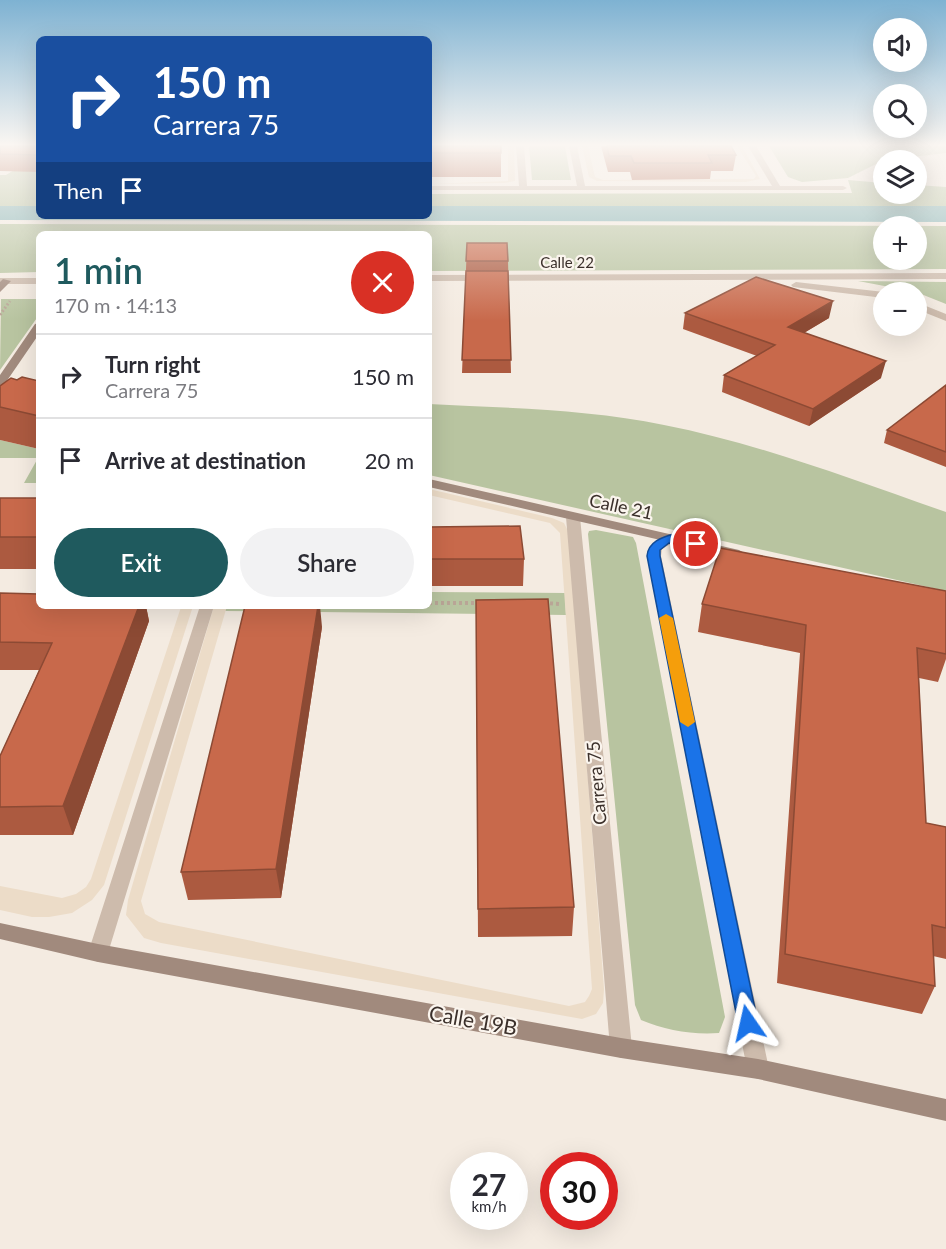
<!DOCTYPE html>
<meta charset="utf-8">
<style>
:root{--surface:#fff;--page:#f2f2f3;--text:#2b2b33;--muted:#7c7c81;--line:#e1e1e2;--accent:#1f5a5e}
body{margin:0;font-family:Lato,sans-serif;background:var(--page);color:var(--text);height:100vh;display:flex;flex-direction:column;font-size:22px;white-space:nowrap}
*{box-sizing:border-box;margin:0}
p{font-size:20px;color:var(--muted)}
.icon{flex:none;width:33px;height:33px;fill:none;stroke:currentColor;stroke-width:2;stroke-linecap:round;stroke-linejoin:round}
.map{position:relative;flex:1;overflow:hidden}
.panel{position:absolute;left:36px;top:231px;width:396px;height:378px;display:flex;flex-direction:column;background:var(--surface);border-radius:9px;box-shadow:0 6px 24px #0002}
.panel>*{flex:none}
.banner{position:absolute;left:36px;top:36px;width:396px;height:183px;border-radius:9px;box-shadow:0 6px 24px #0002;background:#1a4fa0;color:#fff;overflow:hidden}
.tools{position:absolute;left:873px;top:18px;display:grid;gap:12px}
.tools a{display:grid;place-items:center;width:54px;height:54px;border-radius:50%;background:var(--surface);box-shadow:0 6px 24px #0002;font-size:30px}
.speed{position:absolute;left:450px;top:1152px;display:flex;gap:12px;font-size:30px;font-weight:700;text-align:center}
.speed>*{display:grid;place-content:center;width:78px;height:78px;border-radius:50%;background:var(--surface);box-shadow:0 6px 24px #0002;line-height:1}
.speed small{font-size:15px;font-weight:400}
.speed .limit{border:9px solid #d22;background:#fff;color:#111}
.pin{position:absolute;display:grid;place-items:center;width:51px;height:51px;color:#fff;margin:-26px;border:3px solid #fff;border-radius:50%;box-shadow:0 2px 6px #0007}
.me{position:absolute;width:66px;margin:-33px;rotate:349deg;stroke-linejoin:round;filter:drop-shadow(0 0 4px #0008)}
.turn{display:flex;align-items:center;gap:21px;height:126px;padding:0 18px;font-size:27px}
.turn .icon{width:78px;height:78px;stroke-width:2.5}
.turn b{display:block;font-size:42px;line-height:51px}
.then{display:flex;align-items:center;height:57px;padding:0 18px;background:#0003;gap:12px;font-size:22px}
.round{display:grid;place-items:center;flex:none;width:63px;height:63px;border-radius:32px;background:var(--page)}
.overview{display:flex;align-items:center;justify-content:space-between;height:102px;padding:0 18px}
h1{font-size:36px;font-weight:600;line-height:45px;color:var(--accent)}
.primary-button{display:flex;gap:12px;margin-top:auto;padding:12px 18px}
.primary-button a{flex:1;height:69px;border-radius:36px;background:var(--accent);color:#fff;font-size:24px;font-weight:600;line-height:69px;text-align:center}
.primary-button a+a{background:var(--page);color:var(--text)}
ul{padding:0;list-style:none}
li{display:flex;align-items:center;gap:18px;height:84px;padding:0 18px;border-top:2px solid var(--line)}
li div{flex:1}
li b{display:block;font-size:22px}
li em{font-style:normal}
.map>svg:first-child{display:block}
.green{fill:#b8c4a0;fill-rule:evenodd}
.plaza{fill:#ecdcc8}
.water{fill:#7fb0b2}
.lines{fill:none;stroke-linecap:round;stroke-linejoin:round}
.path-far1{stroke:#b9a596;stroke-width:3;stroke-dasharray:2 2;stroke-linecap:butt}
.path{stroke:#b9a596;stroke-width:4;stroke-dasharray:3 3;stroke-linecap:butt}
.street{fill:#cdbbac;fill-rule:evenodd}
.secondary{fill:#a18a7d;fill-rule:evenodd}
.wall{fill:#ac5a40}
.shaded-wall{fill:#8c4a34}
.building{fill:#c8694b;stroke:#8c4a34;stroke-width:1.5}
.route{fill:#1a73e8;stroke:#114b97;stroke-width:1.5}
.slow{fill:#f59e0b}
.labels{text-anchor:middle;stroke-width:4.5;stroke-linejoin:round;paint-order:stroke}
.far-street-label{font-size:15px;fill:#3b302b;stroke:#fbf5ee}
.street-label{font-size:18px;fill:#3b302b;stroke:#fbf5ee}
.near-street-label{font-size:21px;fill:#3b302b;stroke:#fbf5ee}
</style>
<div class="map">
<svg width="946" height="1249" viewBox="0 0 946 1249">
<rect width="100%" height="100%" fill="#f4ebe1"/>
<path class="green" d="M 529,146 L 565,146 L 571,180 L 532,180 Z
M 769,146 L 946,146 L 946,153 L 884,160 L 848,178 L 802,182 L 788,177 Z
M 39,155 L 29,171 L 39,172 L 39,206 L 0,206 L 0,175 L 6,175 Z
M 848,180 L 883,183 L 884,194 L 916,194 L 917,185 L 946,187 L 946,206 L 429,206 L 429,194 L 852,193 Z
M 0,224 L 946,226 L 946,269 L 429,271 L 429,234 L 39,234 L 39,272 L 0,273 ZM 884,226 L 916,226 L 916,260 L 884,260 Z
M 858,281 L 946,282 L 946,304 L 916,292 Z
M 1,299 L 39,299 L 39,315 L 0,370 Z
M 429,404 C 507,408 587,409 664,425 C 761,444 853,480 946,512 L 946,591 L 429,475 Z
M 0,440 L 39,449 L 39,483 L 24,483 L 38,458 L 0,458 Z
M 596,530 L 633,537 L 636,543 L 725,1017 L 719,1033 C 692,1035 665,1030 641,1020 L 635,1005 L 588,534 L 589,531 Z
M 429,592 L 565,593 L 566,615 L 225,611 L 227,606 L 429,606 Z"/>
<path class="plaza" d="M 508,146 L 514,146 L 515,181 L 504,183 L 429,184 L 508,181 Z
M 582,146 L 588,146 L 595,177 L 603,180 L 754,179 L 756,176 L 737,146 L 742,146 L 760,179 L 746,182 L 597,181 L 589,177 Z
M 429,489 L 552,518 L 564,523 L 569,533 L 604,989 L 603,1003 L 596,1014 L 582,1019 L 161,943 L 144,938 L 126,915 L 128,900 L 214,606 L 227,606 L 141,901 L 145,914 L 159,922 L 569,1006 L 585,1002 L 589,996 L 592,989 L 560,533 L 550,523 L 429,495 Z
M 193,606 L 104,885 L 92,900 L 72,913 L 49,917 L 32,917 L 0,910 L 0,886 L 62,898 L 76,894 L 86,887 L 91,879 L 181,607 Z"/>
<path class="water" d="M 0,206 L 39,206 L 39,216 L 429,216 L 429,206 L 946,206 L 946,222 L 0,220 Z"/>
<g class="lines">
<path class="path-far1" d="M 0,315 L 10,301"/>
<path class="path" d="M 429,603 L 479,603
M 544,603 L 560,604"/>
<path class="street" d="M 516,146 L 524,146 L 527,186 L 577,186 L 569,146 L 577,146 L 585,186 L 772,186 L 748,146 L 756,146 L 780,186 L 843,186 L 847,188 L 843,190 L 429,190 L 429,186 L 519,186 Z
M 946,273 L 946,279 L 429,281 L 429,275 Z
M 0,278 L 39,278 L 39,284 L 0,284 Z
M 796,282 L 884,292 L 886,292 L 884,292 L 884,298 L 793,287 L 791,285 Z
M 916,302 L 946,314 L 946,321 L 916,309 Z
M 573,513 L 580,517 L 632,1048 L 629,1055 L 621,1058 L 613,1055 L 610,1048 L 566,517 Z
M 674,534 L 681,538 L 662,549 L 661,556 L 769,1069 L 766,1076 L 758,1079 L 750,1076 L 747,1069 L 647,556 C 650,541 661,537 674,534 Z
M 200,606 L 214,606 L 108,953 L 105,959 L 98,962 L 91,959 L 88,953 Z"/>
<path class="secondary" d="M 3,279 L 11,281 L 0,292 L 0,282 Z
M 39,323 L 39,334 L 4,385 L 0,386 L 0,375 L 35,324 Z
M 429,479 L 739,550 L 746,554 L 739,558 L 429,487 Z
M 0,923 L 98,944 L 621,1038 L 758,1059 L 946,1099 L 946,1121 L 758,1079 L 621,1058 L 98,962 L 0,939 Z"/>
</g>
<path class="wall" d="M 0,146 L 39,146 L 39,172 L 0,171 Z
M 429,146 L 501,153 L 501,177 L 429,177 Z
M 601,146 L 731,146 L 736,155 L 733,171 L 711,171 L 710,179 L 632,180 L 630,172 L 608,172 Z
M 467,243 L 508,261 L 511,373 L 462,373 Z
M 685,313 L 829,318 L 804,333 L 881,378 L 809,426 L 722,392 L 724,375 L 757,356 L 683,329 Z
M 17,380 L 39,381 L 39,449 L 0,440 L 0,386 Z
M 946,385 L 946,467 L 884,443 L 887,430 Z
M 0,498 L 39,498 L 39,569 L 0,569 Z
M 429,527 L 524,559 L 523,586 L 429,586 Z
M 946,591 L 946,659 L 938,682 L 919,678 L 926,823 L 946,827 L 946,959 L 933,956 L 935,986 L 922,1014 L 777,983 L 800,653 L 698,632 L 702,604 Z
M 0,593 L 39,606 L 146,606 L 149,621 L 73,835 L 0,835 L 0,756 L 39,670 L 0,670 Z
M 476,600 L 574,907 L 572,936 L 478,937 Z
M 322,627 L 281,898 L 188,900 L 181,872 Z"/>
<path class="shaded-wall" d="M 833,301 L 829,318 L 785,344 L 788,327 Z
M 886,361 L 881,378 L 809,426 L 813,409 Z
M 139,606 L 146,606 L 149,621 L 73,835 L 63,806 Z
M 318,606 L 320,606 L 322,627 L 281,898 L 276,869 Z"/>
<path class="building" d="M 0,146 L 39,146 L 39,155 L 0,154 Z
M 429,146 L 501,146 L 501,153 L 429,153 Z
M 607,146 L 731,146 L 736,155 L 708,155 L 712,163 L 634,163 L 631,156 L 609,156 Z
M 467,243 L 507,243 L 508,261 L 466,261 Z
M 466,271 L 508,271 L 511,360 L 462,360 Z
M 756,277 L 833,301 L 788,327 L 886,361 L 813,409 L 724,375 L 775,345 L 685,313 Z
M 22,377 L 39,381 L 39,416 L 0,407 L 0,386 L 11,378 L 17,380 Z
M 946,385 L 946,452 L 887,430 Z
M 0,498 L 39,498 L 39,537 L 0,537 Z
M 520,526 L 524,559 L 429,559 L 429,527 Z
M 720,548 L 946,591 L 946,654 L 917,648 L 926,823 L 946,827 L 946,928 L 932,925 L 935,986 L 785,954 L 806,625 L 702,604 Z
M 0,593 L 39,594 L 39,606 L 139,606 L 63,806 L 0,807 L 0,756 L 52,643 L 0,642 Z
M 548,599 L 574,907 L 478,909 L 476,600 Z
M 245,606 L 318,606 L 276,869 L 181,872 Z"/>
<linearGradient id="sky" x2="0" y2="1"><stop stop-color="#7eb2d2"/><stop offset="0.45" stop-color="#faf6f2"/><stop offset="1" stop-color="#faf6f2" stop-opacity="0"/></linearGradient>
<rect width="946" height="321" fill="url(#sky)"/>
<path class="route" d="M 674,534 L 703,544 L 696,547 L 669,543 L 660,550 L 660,556 L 758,1023 L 755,1029 L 748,1032 L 741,1029 L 738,1023 L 647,556 C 648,542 662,537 674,534 Z"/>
<path class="slow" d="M 666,614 L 673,618 L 695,722 L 688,727 L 680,722 L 659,618 Z"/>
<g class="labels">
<g class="far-street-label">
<text x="567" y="268">Calle 22</text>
</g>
<g class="street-label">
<text transform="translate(621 507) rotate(12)" y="6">Calle 21</text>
<text transform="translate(597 783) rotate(-95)" y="6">Carrera 75</text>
</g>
<g class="near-street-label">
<text transform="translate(473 1021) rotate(10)" y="7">Calle 19B</text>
</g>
</g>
</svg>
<div class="tools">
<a><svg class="icon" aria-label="sound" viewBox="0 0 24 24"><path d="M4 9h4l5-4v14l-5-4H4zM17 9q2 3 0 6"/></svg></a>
<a><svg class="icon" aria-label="search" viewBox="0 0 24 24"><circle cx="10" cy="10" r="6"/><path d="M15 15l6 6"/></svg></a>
<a><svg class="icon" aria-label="layers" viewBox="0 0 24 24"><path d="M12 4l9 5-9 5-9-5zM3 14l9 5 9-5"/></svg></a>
<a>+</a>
<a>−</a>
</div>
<div class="speed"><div>27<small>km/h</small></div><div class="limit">30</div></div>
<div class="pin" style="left:696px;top:544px;background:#d93025"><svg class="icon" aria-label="arrive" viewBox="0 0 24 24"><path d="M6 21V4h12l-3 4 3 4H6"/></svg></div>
<svg class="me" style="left:748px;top:1023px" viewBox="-20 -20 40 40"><path d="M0-17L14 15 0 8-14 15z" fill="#1a73e8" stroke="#fff" stroke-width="4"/></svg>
<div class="banner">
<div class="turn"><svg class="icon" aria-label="right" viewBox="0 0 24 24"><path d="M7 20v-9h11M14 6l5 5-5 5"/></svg><div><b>150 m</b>Carrera 75</div></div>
<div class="then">Then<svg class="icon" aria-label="arrive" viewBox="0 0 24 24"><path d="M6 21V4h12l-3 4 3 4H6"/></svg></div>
</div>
<section class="panel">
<div class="overview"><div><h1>1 min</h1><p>170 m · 14:13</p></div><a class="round" style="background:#d93025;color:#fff"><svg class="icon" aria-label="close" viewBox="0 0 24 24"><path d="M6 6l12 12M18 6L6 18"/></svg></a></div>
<ul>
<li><svg class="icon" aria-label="right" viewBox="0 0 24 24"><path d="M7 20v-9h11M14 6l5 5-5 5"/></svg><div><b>Turn right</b><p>Carrera 75</p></div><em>150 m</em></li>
<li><svg class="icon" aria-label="arrive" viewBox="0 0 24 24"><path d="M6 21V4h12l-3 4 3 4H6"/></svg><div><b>Arrive at destination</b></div><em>20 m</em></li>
</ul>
<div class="primary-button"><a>Exit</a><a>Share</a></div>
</section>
</div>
